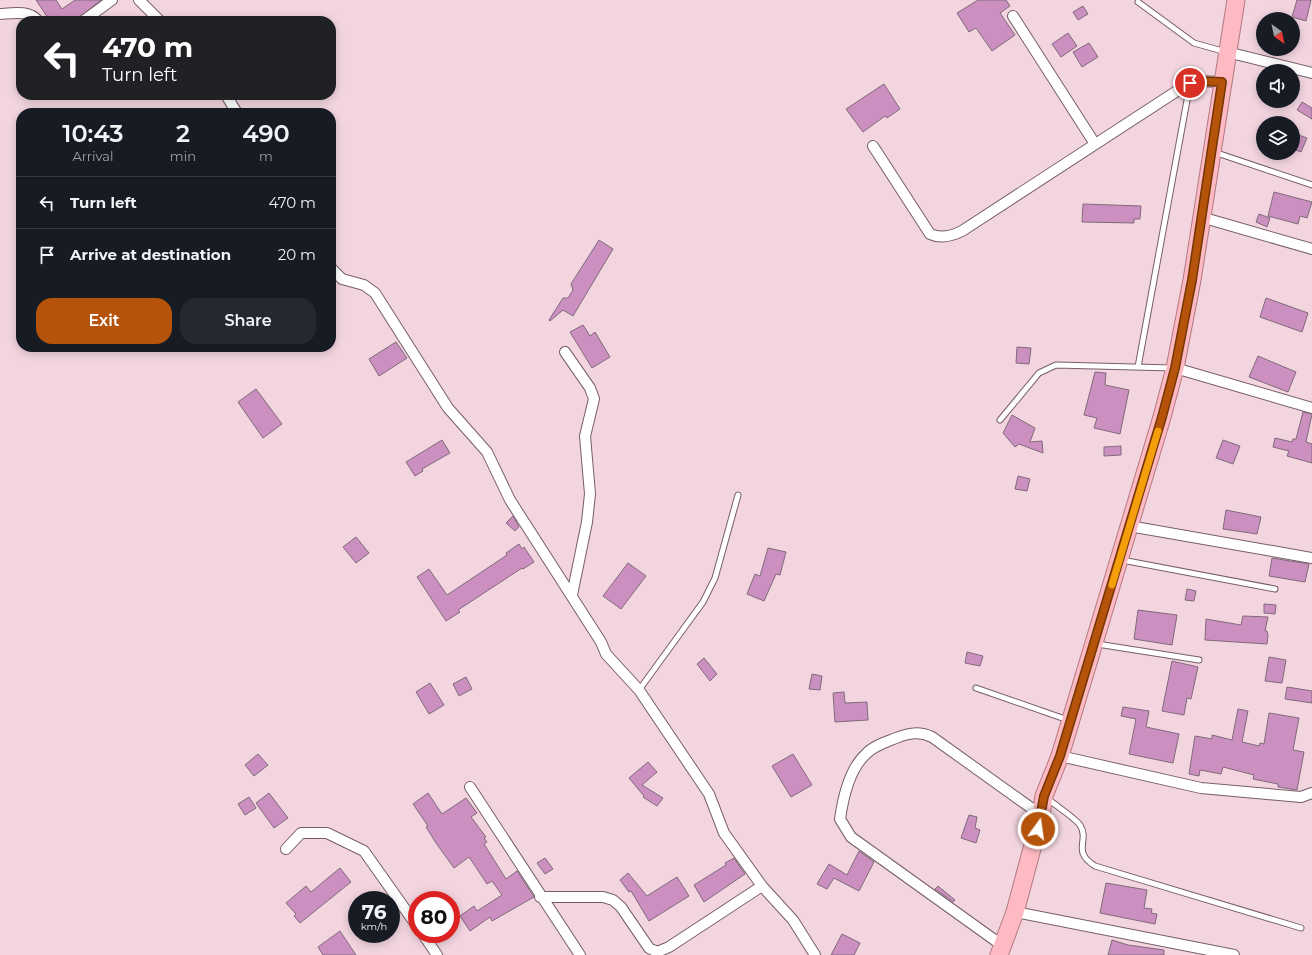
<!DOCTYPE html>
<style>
:root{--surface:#171b24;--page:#242831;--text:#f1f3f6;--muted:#9ea1a6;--line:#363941;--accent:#b45309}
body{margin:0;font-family:Montserrat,sans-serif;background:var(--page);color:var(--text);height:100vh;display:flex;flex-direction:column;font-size:15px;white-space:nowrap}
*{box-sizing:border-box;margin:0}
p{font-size:13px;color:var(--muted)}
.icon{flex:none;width:22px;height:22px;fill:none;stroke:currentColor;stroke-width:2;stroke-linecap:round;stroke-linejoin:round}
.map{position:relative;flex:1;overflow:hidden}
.drawer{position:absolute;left:16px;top:108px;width:320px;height:244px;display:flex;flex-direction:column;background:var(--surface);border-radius:16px;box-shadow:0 2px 10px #0003}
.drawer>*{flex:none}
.banner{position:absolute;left:16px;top:16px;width:320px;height:84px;border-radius:16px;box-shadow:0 2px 10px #0003;background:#202124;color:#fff;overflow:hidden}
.needle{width:26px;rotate:147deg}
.tools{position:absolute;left:1256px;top:12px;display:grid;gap:8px}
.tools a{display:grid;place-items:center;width:44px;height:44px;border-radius:50%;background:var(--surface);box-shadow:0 2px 10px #0003;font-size:20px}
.speed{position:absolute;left:348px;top:891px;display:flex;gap:8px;font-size:20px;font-weight:700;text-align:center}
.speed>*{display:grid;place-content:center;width:52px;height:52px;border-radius:50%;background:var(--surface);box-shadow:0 2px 10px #0003;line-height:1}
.speed small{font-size:10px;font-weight:400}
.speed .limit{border:6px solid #d22;background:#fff;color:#111}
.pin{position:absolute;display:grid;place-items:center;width:34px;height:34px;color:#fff;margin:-17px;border:2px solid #fff;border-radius:50%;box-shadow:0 1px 4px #0007}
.me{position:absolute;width:44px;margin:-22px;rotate:14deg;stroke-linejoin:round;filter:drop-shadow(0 0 3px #0008)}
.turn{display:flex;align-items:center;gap:14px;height:84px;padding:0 20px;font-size:18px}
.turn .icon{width:52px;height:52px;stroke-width:2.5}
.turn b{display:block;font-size:28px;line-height:34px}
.eta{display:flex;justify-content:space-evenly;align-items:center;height:68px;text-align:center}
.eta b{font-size:24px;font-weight:600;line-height:28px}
.primary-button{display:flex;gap:8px;margin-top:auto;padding:8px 20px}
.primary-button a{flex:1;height:46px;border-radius:16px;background:var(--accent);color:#fff;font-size:16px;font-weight:600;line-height:46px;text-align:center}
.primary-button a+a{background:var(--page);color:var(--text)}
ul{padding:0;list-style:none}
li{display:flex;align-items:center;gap:12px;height:52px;padding:0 20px;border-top:1px solid var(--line)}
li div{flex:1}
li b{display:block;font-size:15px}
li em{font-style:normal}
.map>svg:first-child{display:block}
.building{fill:#cc90c0;stroke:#7f6a7a}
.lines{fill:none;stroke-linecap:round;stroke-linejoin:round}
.service-casing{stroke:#775e68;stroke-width:7}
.minor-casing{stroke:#775e68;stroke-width:12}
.trunk-casing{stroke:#b37982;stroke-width:19}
.service{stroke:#fff;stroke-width:5}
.minor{stroke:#fff;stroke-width:10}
.trunk{stroke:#febac3;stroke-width:17}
.route-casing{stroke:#753606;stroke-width:10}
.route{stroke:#b45309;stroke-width:7}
.slow{stroke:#f59e0b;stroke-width:7}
</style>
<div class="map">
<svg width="1312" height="955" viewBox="0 0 1312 955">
<rect width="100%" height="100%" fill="#f3d5e0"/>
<path class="building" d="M 36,0 L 56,0 L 62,9 L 75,0 L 101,0 L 75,21 L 50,21 Z
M 978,0 L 1006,0 L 1010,6 L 1000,13 L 1015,35 L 992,51 L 976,28 L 969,32 L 957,13 Z
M 1297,0 L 1311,0 L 1306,21 L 1292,17 Z
M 1083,6 L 1088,14 L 1078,20 L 1073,12 Z
M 1068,33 L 1077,46 L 1061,57 L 1052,44 Z
M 1089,43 L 1098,57 L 1082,67 L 1073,52 Z
M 884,84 L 900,109 L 887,118 L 885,116 L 863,132 L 846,109 Z
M 1302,102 L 1312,108 L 1312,119 L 1297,110 Z
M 1293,133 L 1307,138 L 1301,152 L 1293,149 Z
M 1274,192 L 1312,202 L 1307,218 L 1300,216 L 1298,224 L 1268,216 Z
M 1083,204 L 1141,206 L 1140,219 L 1134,219 L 1134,223 L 1082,222 Z
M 1259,214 L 1270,218 L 1267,227 L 1256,222 Z
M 599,240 L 613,249 L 573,316 L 563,310 L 550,321 L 549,320 L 563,298 L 568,298 L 573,290 L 571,284 Z
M 1266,298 L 1308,313 L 1302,332 L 1260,317 Z
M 583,325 L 590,336 L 595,332 L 610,357 L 592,368 L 570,332 Z
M 396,342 L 407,358 L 379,376 L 369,359 Z
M 1017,347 L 1031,348 L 1029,364 L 1016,363 Z
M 1258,356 L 1296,372 L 1288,392 L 1249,377 Z
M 1095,372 L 1106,373 L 1105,385 L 1129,390 L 1120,434 L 1094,428 L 1097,418 L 1084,415 Z
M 256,389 L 282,424 L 263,438 L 238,402 Z
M 1303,412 L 1312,414 L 1306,442 L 1312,444 L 1312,463 L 1287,456 L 1289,451 L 1273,447 L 1275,438 L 1292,442 L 1293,439 L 1296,439 Z
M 1012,415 L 1035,428 L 1030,442 L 1042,441 L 1043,453 L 1019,444 L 1015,447 L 1003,433 Z
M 442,440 L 450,453 L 422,469 L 423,471 L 415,476 L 406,462 Z
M 1223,440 L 1240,446 L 1233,464 L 1216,458 Z
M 1121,446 L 1121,455 L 1104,456 L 1104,447 Z
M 1018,476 L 1030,479 L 1027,491 L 1015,489 Z
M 1226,510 L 1261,517 L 1257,534 L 1223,529 Z
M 513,516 L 519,527 L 515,531 L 506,523 Z
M 356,537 L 369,553 L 356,563 L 343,547 Z
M 519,544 L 522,549 L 524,547 L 534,562 L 523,569 L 522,568 L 458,610 L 460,612 L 446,621 L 417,577 L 429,569 L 447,595 L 507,555 L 506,553 Z
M 768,548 L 786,552 L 780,575 L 776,574 L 764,601 L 747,594 L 755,574 L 760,576 Z
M 1272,558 L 1309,564 L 1305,582 L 1269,576 Z
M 628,563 L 646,576 L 621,609 L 603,596 Z
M 1187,589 L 1196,591 L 1194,601 L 1185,600 Z
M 1264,604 L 1276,605 L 1275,614 L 1264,613 Z
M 1138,610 L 1177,615 L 1172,645 L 1134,639 Z
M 1243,616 L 1268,617 L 1265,631 L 1267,631 L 1268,636 L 1267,644 L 1205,640 L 1206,619 L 1241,625 Z
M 967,652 L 983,656 L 980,666 L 965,663 Z
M 1269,657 L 1286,660 L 1282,683 L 1265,681 Z
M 704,658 L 717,674 L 710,681 L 697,664 Z
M 1172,661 L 1198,667 L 1191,699 L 1187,698 L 1184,715 L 1162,711 Z
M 812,674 L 822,676 L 820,690 L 809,689 Z
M 466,677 L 472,689 L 459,696 L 453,684 Z
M 430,683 L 444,705 L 429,714 L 416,692 Z
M 1287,687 L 1312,691 L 1312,703 L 1285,699 Z
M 844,692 L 845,703 L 867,702 L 868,720 L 835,722 L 833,693 Z
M 1123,707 L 1149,711 L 1146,727 L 1179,734 L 1173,763 L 1129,754 L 1136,719 L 1121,716 Z
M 1238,709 L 1248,711 L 1242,742 L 1259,746 L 1260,743 L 1264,744 L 1269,713 L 1299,718 L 1293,750 L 1304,752 L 1297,790 L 1278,787 L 1278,784 L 1253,779 L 1254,775 L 1223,767 L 1221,774 L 1200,770 L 1199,776 L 1189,774 L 1195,736 L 1212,739 L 1212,735 L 1232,740 Z
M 258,754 L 268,765 L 254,776 L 245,765 Z
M 793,754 L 812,785 L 791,797 L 772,766 Z
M 648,762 L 657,772 L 642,785 L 663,798 L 657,806 L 643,797 L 644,796 L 629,778 Z
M 269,793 L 288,818 L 274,828 L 256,803 Z
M 428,793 L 442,814 L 466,798 L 477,813 L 471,817 L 486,837 L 484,838 L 487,842 L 484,844 L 506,879 L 517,871 L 534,897 L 492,921 L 490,917 L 470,931 L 460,916 L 474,906 L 477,911 L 502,895 L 492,881 L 487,884 L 469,857 L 454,868 L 436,843 L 426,827 L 428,826 L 413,804 Z
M 249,797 L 256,808 L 245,815 L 238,804 Z
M 969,815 L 977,817 L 975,828 L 980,830 L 976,843 L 961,838 Z
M 859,851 L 874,862 L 859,891 L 834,878 L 827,889 L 817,884 L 829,864 L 847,875 Z
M 545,858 L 553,869 L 545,874 L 537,863 Z
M 734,858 L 745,874 L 704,902 L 694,885 L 726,865 L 725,863 Z
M 340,868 L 351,882 L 300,923 L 294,916 L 296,914 L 286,903 L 306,886 L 311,892 Z
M 628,873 L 647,896 L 677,877 L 689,896 L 649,921 L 631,891 L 629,892 L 620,880 Z
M 1106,883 L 1147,890 L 1144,908 L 1152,909 L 1151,913 L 1157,914 L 1155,924 L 1100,913 Z
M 938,886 L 955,900 L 953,902 L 935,889 Z
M 340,931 L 356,955 L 323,955 L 318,947 Z
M 842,934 L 860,943 L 854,955 L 831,955 Z
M 1112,940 L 1128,945 L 1164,950 L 1164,955 L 1108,955 Z"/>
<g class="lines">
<g class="service-casing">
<path id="service" d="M 1138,2 L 1194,43 L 1226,52
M 1214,152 L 1312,185
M 1138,367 L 1190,84
M 1000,420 L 1039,373 L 1056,365 L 1173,368
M 1122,560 L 1275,589
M 1097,644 L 1199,660
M 976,688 L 1068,720
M 639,690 L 703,602 L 715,578 L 738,495
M 1048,799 C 1055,805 1075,818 1080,825 C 1090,841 1071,851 1095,866 L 1301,928"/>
</g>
<g class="minor-casing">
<path id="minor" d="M 139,0 L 160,21
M 0,14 C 13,13 30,10 38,21
M 1013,16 L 1095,144
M 83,21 L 112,0
M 1227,52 L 1312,73
M 226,95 L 237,113
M 873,146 L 930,234 C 941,239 952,236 962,231 L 1180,89 L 1196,81 L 1222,82
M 1201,217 L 1312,249
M 331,268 L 342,279 L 364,285 L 375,293 L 448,408 L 487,452 L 510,500 L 601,642 L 606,654 L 639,690 L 709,794 L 724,833 L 762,886 L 793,920 L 815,955
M 565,352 L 590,388 L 594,399 L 585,436 L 590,494 L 587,522 L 572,595
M 1175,368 L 1312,408
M 1129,526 L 1312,558
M 1060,756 L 1201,788 L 1301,797 L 1312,793
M 470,787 L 580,955
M 286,849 L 301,833 L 327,833 L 364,851 L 417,926
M 540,897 L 603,897 L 613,900 L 621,907 L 649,948 L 657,952 L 669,947 L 762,886
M 1015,912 L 1234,955
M 423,934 L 437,955
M 1003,946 L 851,837 L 840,819 C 843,798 849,769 866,754 C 873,746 886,742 896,738 C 909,733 919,731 932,737 L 1041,815"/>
</g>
<g class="trunk-casing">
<path id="trunk" d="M 999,955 L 1015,912 L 1041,815 L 1044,796 L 1060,756 L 1162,417 L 1175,368 L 1192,280 L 1236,0"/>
</g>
<use href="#service" class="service"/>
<use href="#minor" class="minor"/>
<use href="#trunk" class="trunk"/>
</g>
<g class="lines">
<g class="route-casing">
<path id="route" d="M 1038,829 L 1044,796 L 1060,756 L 1162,417 L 1175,368 L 1192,280 L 1222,82 L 1196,81 L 1190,83"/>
</g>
<use href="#route" class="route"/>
<path class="slow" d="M 1112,585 L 1158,431"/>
</g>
</svg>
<div class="tools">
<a><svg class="needle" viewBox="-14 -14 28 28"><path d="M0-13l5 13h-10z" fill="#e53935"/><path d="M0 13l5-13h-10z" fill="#9ea1a6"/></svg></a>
<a><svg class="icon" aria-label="sound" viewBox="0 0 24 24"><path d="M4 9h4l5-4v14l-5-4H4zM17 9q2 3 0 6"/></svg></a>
<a><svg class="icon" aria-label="layers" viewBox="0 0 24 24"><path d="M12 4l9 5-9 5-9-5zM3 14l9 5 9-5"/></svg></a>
</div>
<div class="speed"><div>76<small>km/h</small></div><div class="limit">80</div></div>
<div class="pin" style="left:1190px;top:83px;background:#d93025"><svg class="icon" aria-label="arrive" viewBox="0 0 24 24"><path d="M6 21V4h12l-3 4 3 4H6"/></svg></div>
<svg class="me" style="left:1038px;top:829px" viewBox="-20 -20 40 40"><circle r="17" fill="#b45309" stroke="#fff" stroke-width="3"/><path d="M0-11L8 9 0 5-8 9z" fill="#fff"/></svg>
<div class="banner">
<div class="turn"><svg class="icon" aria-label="left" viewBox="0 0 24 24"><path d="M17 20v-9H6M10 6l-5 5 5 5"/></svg><div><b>470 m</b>Turn left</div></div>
</div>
<section class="drawer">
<div class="eta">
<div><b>10:43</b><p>Arrival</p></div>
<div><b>2</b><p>min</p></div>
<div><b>490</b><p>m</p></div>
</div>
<ul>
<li><svg class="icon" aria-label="left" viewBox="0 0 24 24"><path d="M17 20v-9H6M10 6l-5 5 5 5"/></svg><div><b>Turn left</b></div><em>470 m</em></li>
<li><svg class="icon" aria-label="arrive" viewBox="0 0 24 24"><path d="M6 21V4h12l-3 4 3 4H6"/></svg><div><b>Arrive at destination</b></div><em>20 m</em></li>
</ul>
<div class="primary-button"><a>Exit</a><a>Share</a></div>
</section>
</div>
